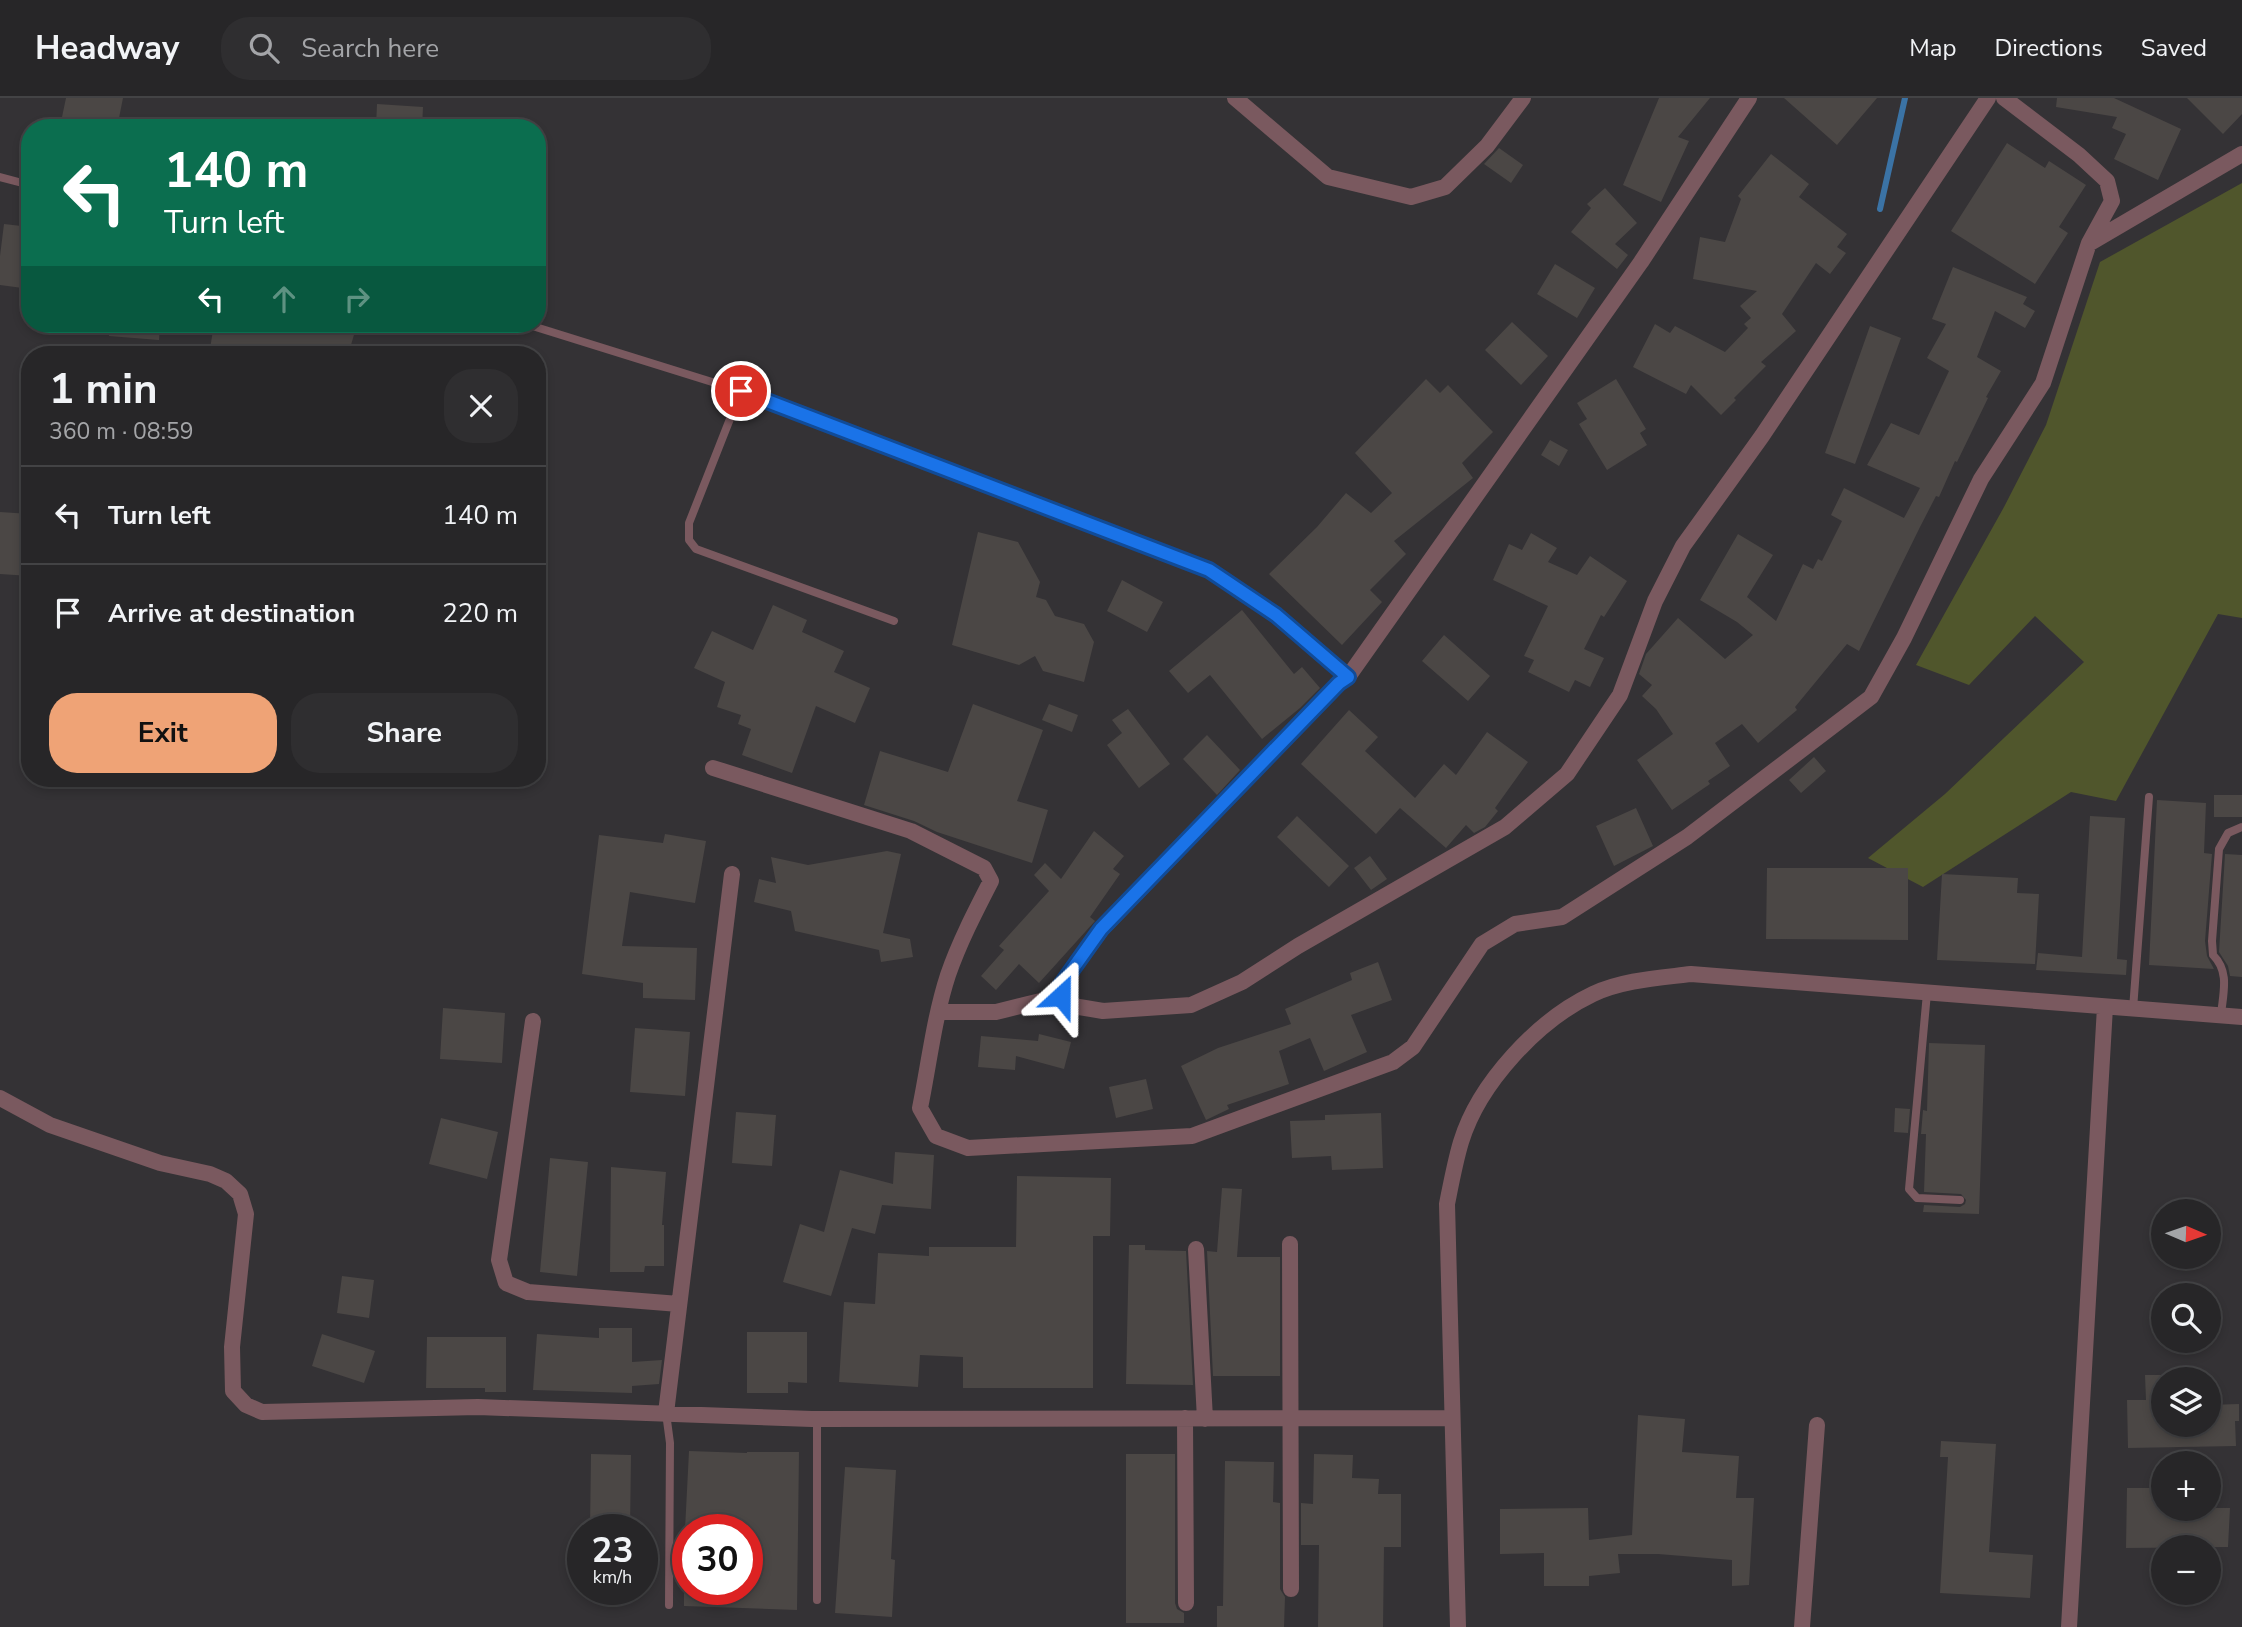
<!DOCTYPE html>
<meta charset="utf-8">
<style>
:root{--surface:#272628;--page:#2f2e30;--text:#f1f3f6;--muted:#a4a5a8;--line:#434345;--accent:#efa376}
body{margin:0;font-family:"Nunito Sans",sans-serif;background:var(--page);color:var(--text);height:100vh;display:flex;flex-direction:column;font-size:26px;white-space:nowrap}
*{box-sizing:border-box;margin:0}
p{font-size:23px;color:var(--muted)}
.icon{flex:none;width:38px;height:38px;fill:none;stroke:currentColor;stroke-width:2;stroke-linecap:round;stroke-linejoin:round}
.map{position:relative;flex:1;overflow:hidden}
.details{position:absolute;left:21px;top:248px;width:525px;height:441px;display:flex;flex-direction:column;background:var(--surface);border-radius:28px;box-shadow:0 4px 10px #0003,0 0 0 2px var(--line)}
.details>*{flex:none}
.banner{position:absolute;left:21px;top:21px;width:525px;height:214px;border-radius:28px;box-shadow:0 4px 10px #0003,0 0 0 2px var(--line);background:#0b6e4f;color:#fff;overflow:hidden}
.needle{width:46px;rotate:92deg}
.tools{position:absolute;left:2151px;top:1101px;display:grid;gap:14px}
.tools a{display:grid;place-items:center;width:70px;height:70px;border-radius:50%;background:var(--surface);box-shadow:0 4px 10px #0003,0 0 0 2px var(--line);font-size:35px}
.speed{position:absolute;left:567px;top:1416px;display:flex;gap:14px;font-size:35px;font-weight:700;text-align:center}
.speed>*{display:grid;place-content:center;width:91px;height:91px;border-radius:50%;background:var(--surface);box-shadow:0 4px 10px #0003,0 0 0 2px var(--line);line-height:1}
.speed small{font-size:18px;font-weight:400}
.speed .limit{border:10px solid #d22;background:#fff;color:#111}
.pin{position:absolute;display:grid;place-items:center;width:60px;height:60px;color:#fff;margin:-30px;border:4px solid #fff;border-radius:50%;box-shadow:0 2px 7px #0007}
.me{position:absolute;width:77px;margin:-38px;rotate:24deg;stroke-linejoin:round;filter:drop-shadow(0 0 5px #0008)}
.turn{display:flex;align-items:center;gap:24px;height:147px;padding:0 28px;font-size:32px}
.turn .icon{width:91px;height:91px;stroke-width:2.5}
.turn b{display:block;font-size:49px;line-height:60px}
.lanes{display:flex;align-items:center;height:66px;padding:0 28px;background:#0003;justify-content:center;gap:35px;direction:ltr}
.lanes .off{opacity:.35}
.round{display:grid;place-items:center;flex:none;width:74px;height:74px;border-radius:28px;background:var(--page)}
.summary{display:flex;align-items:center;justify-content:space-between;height:119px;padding:0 28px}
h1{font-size:42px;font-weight:700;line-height:52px}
.cta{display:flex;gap:14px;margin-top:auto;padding:14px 28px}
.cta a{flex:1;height:80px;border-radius:28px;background:var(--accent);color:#111;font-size:28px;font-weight:700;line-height:80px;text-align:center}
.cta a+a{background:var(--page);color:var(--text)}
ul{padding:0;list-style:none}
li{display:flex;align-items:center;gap:21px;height:98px;padding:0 28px;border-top:2px solid var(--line)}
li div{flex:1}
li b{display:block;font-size:26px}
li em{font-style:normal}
header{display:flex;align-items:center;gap:42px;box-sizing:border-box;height:98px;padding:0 35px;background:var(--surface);border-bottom:2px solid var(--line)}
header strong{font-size:33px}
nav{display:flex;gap:38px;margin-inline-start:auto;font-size:24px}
.search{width:490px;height:63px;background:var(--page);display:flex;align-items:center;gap:18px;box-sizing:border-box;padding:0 24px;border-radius:28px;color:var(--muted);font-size:26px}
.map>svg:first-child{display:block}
.green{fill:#50562c}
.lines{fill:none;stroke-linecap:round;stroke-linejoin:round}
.stream{stroke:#3b73a5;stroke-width:6}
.building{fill:#4b4745}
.service{stroke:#7a595f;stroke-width:8}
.minor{stroke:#7a595f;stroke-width:16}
.route-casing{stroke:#114b97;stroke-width:18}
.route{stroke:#1a73e8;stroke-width:12}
</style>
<header>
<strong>Headway</strong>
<div class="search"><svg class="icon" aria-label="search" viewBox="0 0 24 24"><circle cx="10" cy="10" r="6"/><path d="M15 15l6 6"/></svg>Search here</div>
<nav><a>Map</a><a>Directions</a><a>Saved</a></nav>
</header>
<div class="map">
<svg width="2242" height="1529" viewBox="0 0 2242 1529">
<rect width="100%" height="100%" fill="#343235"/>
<path class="green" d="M 2242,85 L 2242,520 L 2218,516 L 2116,703 L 2071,694 L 1923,789 L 1868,760 L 1945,696 L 2084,564 L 2035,518 L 1969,587 L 1916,567 L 2004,409 L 2046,327 L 2100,164 Z"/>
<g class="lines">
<path class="stream" d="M 1880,111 L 1905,0"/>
</g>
<path class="building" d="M 66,0 L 123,0 L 117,30 L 62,19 Z
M 1659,0 L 1710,0 L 1678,39 L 1689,43 L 1661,104 L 1623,87 Z
M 1784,0 L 1877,0 L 1837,47 Z
M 2057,0 L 2114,0 L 2181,31 L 2158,82 L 2114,61 L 2126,36 L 2112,30 L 2117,19 L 2056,9 Z
M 2187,0 L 2242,0 L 2242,16 L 2223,36 Z
M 377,6 L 423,9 L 422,30 L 376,30 Z
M 2007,45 L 2045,70 L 2049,63 L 2086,87 L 2059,129 L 2068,135 L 2035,186 L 1951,133 Z
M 1499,50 L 1523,67 L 1511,85 L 1484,66 Z
M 1771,56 L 1809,86 L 1799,99 L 1847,136 L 1837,149 L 1846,155 L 1830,176 L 1816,165 L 1782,216 L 1796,233 L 1761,264 L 1766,268 L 1734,300 L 1736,302 L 1721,317 L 1691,287 L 1686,296 L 1633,269 L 1655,226 L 1670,235 L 1675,228 L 1725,254 L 1748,230 L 1744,226 L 1751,220 L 1740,208 L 1757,193 L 1693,181 L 1700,139 L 1725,144 L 1741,101 L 1738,98 Z
M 1605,90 L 1637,125 L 1615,146 L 1628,157 L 1617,171 L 1571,134 L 1591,110 L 1587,106 Z
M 4,126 L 30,129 L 30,191 L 0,187 L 0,158 Z
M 1555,166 L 1595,190 L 1577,220 L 1537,196 Z
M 1953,169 L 2027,199 L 2023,206 L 2035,213 L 2025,230 L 1995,213 L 1977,259 L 2001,273 L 1986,299 L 1988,300 L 1957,364 L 1955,363 L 1939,399 L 1936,398 L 1920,429 L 1859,553 L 1847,546 L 1795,609 L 1797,612 L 1758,645 L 1742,626 L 1715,645 L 1730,668 L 1708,683 L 1710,686 L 1672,712 L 1637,662 L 1673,636 L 1656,611 L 1642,598 L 1652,587 L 1639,576 L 1646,556 L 1678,520 L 1725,561 L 1753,537 L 1737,524 L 1700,502 L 1738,436 L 1773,457 L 1747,499 L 1776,523 L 1803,466 L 1813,471 L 1818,461 L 1822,463 L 1842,423 L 1831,417 L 1844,390 L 1904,420 L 1920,390 L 1867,367 L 1891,325 L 1919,337 L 1949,273 L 1927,260 L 1946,226 L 1932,221 Z
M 1512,224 L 1548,258 L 1521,287 L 1485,252 Z
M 109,226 L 160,226 L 159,242 L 109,238 Z
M 214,226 L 340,226 L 356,230 L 348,257 L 246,257 L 210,251 Z
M 1870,228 L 1901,240 L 1855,366 L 1825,355 Z
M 1426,281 L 1440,295 L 1448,287 L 1493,334 L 1462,365 L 1473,380 L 1394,443 L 1406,456 L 1370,492 L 1382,504 L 1342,547 L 1269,476 L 1317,429 L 1346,395 L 1371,415 L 1392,395 L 1355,355 Z
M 1616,281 L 1646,331 L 1640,335 L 1647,347 L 1607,372 L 1579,326 L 1587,321 L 1577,305 Z
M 1550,342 L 1568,352 L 1559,368 L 1541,357 Z
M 0,414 L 30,416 L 30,478 L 0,476 Z
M 978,434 L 1018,444 L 1040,484 L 1036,499 L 1046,502 L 1055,518 L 1084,526 L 1094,544 L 1084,584 L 1043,573 L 1035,558 L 1019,567 L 952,547 Z
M 1531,435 L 1557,450 L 1548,464 L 1577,477 L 1590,458 L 1627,483 L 1604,519 L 1601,517 L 1584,551 L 1604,560 L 1590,589 L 1575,582 L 1569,594 L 1528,574 L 1534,562 L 1524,558 L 1548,508 L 1493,482 L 1509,446 L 1522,452 Z
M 1122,482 L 1163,504 L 1147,534 L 1107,513 Z
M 773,507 L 807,522 L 802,534 L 844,553 L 834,574 L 870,590 L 855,625 L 816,608 L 792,675 L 742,657 L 751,631 L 738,626 L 741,617 L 717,609 L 725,584 L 694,570 L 712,533 L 753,552 Z
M 1242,512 L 1294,576 L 1302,569 L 1320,590 L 1300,610 L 1262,641 L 1210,577 L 1188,595 L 1169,573 Z
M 1444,537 L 1490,578 L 1468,603 L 1422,563 Z
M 973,606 L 1043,632 L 1017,703 L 1048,712 L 1032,765 L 937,734 L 914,723 L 864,707 L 880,653 L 948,674 Z
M 1049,606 L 1078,617 L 1072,634 L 1042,622 Z
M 1128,611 L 1170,666 L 1139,690 L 1107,647 L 1122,635 L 1112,622 Z
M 1349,612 L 1378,639 L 1365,653 L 1415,700 L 1444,666 L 1456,677 L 1487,634 L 1528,664 L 1495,710 L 1498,713 L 1485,729 L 1474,735 L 1466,727 L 1446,750 L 1400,710 L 1376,736 L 1301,666 Z
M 1207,637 L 1240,672 L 1217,697 L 1183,661 Z
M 1814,659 L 1826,673 L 1801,695 L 1789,682 Z
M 2214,697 L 2242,697 L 2242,719 L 2214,719 Z
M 2157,702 L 2206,705 L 2204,755 L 2212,756 L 2205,843 L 2207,858 L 2214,871 L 2149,867 Z
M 1636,710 L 1653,748 L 1614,768 L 1596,728 Z
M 1297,718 L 1349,768 L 1329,789 L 1277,739 Z
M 2090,718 L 2125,720 L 2117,861 L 2127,862 L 2126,877 L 2036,872 L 2038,855 L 2082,859 Z
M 1094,733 L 1124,758 L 1113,771 L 1120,776 L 1090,819 L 1095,823 L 1039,885 L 1019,866 L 996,892 L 981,878 L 1004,852 L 999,848 L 1049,793 L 1034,777 L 1045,765 L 1061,781 Z
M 665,736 L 706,743 L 695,805 L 630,794 L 622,848 L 697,850 L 695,902 L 643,900 L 643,885 L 582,876 L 599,737 L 663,745 Z
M 887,753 L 901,756 L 883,835 L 910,841 L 913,859 L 881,864 L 879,852 L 795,833 L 791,813 L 754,804 L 759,781 L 776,785 L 771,759 L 808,767 Z
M 2225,756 L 2242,757 L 2242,879 L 2230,878 L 2228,868 L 2219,854 Z
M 1370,758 L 1387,781 L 1371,792 L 1354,770 Z
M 1767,770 L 1908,770 L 1908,842 L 1766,841 Z
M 1942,776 L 2018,780 L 2017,795 L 2039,796 L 2035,866 L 1937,862 Z
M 1378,864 L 1392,902 L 1351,917 L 1367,954 L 1324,973 L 1310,940 L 1279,953 L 1289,986 L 1227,1007 L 1229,1011 L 1206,1022 L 1181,968 L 1218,950 L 1291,926 L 1285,911 L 1352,882 L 1350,875 Z
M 443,910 L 505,915 L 502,965 L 440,961 Z
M 635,930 L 690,934 L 685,998 L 630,994 Z
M 1039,936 L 1071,944 L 1064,971 L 1016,958 L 1015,972 L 978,969 L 981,938 L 1038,943 Z
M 1929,945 L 1985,947 L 1979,1116 L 1923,1114 L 1924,1107 L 1960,1109 L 1965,1106 L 1966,1102 L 1961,1096 L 1924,1094 L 1926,1036 L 1921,1036 L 1923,1012 L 1927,1013 Z
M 1146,981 L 1153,1011 L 1116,1020 L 1109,989 Z
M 1895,1010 L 1910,1011 L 1908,1035 L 1894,1034 Z
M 736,1014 L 776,1017 L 772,1068 L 732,1065 Z
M 1381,1015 L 1383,1070 L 1332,1072 L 1331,1058 L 1292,1060 L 1290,1023 L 1325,1022 L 1325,1017 Z
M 441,1020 L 498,1034 L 487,1081 L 429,1066 Z
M 895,1054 L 934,1057 L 931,1111 L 882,1107 L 875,1136 L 852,1130 L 831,1198 L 783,1184 L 800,1126 L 824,1134 L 840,1072 L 893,1086 Z
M 550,1060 L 588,1064 L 577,1178 L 540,1174 Z
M 611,1069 L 666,1074 L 662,1127 L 664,1127 L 664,1168 L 645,1168 L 644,1174 L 610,1174 Z
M 1017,1078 L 1111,1080 L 1110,1138 L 1093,1138 L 1093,1290 L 963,1290 L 963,1259 L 920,1257 L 918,1289 L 839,1284 L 844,1204 L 875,1206 L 878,1155 L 929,1158 L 929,1149 L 1016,1149 Z
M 1222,1090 L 1242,1091 L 1237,1159 L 1280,1159 L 1280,1278 L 1213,1278 L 1207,1153 L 1217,1154 Z
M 1129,1147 L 1145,1147 L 1145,1152 L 1186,1153 L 1193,1287 L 1126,1286 Z
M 342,1178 L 374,1182 L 369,1220 L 337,1215 Z
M 599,1230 L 632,1230 L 632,1264 L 662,1262 L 659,1286 L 632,1288 L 632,1295 L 533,1292 L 537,1236 L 599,1240 Z
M 747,1234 L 807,1234 L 807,1285 L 788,1284 L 788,1295 L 747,1295 Z
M 322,1236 L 375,1253 L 364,1285 L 312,1268 Z
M 427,1239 L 506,1239 L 506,1294 L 485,1294 L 485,1290 L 426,1290 Z
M 2145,1277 L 2163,1277 L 2163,1326 L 2208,1326 L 2208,1307 L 2239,1306 L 2239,1323 L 2235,1323 L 2236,1348 L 2128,1350 L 2127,1302 L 2146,1302 Z
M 1638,1317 L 1685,1321 L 1682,1354 L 1739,1358 L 1736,1400 L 1754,1400 L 1749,1487 L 1732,1488 L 1732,1462 L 1658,1456 L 1618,1456 L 1620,1475 L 1589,1478 L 1589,1488 L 1544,1488 L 1544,1455 L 1500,1456 L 1500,1411 L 1588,1410 L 1589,1442 L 1632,1437 Z
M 1941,1343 L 1996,1346 L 1989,1454 L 2033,1457 L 2030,1500 L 1940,1495 L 1948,1359 L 1940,1359 Z
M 689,1353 L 747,1355 L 747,1354 L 799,1354 L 797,1512 L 684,1508 L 684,1491 L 747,1491 L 747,1432 L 685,1432 Z
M 591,1356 L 631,1357 L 630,1432 L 590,1432 Z
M 1126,1356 L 1175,1356 L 1175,1505 L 1177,1511 L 1184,1515 L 1184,1525 L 1126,1525 Z
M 1314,1356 L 1353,1357 L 1352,1380 L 1379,1381 L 1378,1396 L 1401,1396 L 1401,1449 L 1384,1449 L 1383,1529 L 1318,1529 L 1319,1447 L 1301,1447 L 1301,1405 L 1313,1406 Z
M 1225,1363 L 1274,1364 L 1273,1404 L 1280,1405 L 1280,1491 L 1285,1499 L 1284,1529 L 1217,1529 L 1217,1508 L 1223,1508 Z
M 845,1369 L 896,1372 L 891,1461 L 895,1462 L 892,1519 L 835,1515 Z
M 2127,1390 L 2163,1390 L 2163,1410 L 2230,1410 L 2228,1449 L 2126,1450 Z"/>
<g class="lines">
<path class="service" d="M 0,79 L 30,87
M 526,226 L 741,293 L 1210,473 L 1275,517 L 1348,579
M 741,293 L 689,425 L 689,442 L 696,451 L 894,523
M 1927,895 L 1909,1091 L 1917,1100 L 1960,1102
M 2133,911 L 2149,699
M 2221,917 C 2223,895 2230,874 2213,857 L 2212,843 L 2219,751 L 2228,735 L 2242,729
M 666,1315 L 670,1345 L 669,1507
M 817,1502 L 817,1321"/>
<path class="minor" d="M 1235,0 L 1328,79 L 1411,99 L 1445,89 L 1487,48 L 1523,0
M 1749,0 L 1641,164 L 1348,579 L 1339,585 L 1101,832 L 1059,890 L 1061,898 L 1073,908 L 1103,913 L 1191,907 L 1242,884 L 1298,848 L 1505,729 L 1567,676 L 1620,597 L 1655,503 L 1683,448 L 1762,338 L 1988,0
M 2090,145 L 2242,56
M 713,670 L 911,733 L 984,770 L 991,783 C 975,814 959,845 948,877 C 934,920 929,966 920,1010 L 936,1038 L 968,1050 L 1192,1038 L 1393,964 L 1413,949 L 1482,846 L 1515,826 L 1562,819 L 1687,739 L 1871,599 L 1904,540 L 1981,381 L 2043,285 L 2089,145 L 2112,103 L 2107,83 L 2079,57 L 2004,0
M 939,914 L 996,914 L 1061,898
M 533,923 L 499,1162 L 506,1185 L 528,1194 L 679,1206
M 0,1000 L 50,1027 L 160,1065 L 210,1076 L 226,1083 L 240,1096 L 246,1116 L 232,1249 L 233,1293 L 246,1307 L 262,1314 L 478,1309 L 812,1321 L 1452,1320
M 1290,1146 L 1291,1491
M 1196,1151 L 1205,1321
M 666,1315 L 732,776
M 1185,1320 L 1186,1505
M 1458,1529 L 1447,1106 C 1451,1086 1455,1064 1461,1044 C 1479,985 1538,922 1593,896 C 1623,882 1659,880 1691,876 L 2242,919
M 1802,1529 L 1817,1327
M 2069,1529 L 2105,909"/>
</g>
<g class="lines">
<g class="route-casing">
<path id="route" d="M 741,293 L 1209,472 L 1276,517 L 1348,579 L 1339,585 L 1101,831 L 1059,890 L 1061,898"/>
</g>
<use href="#route" class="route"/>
</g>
</svg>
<div class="tools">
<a><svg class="needle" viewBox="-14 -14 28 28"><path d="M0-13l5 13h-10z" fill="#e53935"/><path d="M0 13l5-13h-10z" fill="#a4a5a8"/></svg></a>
<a><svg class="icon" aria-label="search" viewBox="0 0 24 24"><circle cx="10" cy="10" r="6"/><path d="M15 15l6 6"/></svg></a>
<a><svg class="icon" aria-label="layers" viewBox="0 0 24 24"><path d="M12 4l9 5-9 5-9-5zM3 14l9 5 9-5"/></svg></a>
<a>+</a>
<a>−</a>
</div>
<div class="speed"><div>23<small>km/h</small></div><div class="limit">30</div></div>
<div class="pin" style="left:741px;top:293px;background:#d93025"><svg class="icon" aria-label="arrive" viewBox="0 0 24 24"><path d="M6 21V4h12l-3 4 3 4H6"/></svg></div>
<svg class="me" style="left:1061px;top:898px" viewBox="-20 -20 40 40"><path d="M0-17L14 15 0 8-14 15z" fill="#1a73e8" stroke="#fff" stroke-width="4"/></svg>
<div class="banner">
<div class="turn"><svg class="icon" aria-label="left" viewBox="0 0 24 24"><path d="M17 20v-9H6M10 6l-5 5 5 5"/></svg><div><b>140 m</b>Turn left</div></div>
<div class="lanes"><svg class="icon" aria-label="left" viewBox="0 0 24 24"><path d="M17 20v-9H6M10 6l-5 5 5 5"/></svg><svg class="icon off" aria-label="ahead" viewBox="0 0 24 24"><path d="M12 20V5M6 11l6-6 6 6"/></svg><svg class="icon off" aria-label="right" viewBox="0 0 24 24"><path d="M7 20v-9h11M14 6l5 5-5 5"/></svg></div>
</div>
<section class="details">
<div class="summary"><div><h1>1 min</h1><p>360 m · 08:59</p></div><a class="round"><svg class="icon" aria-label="close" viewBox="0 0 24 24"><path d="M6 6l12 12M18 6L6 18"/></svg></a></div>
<ul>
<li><svg class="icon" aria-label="left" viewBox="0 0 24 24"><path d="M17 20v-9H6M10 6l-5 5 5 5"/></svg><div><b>Turn left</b></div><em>140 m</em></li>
<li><svg class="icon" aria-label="arrive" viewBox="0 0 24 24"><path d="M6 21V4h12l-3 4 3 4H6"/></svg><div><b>Arrive at destination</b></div><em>220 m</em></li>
</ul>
<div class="cta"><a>Exit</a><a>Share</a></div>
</section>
</div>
